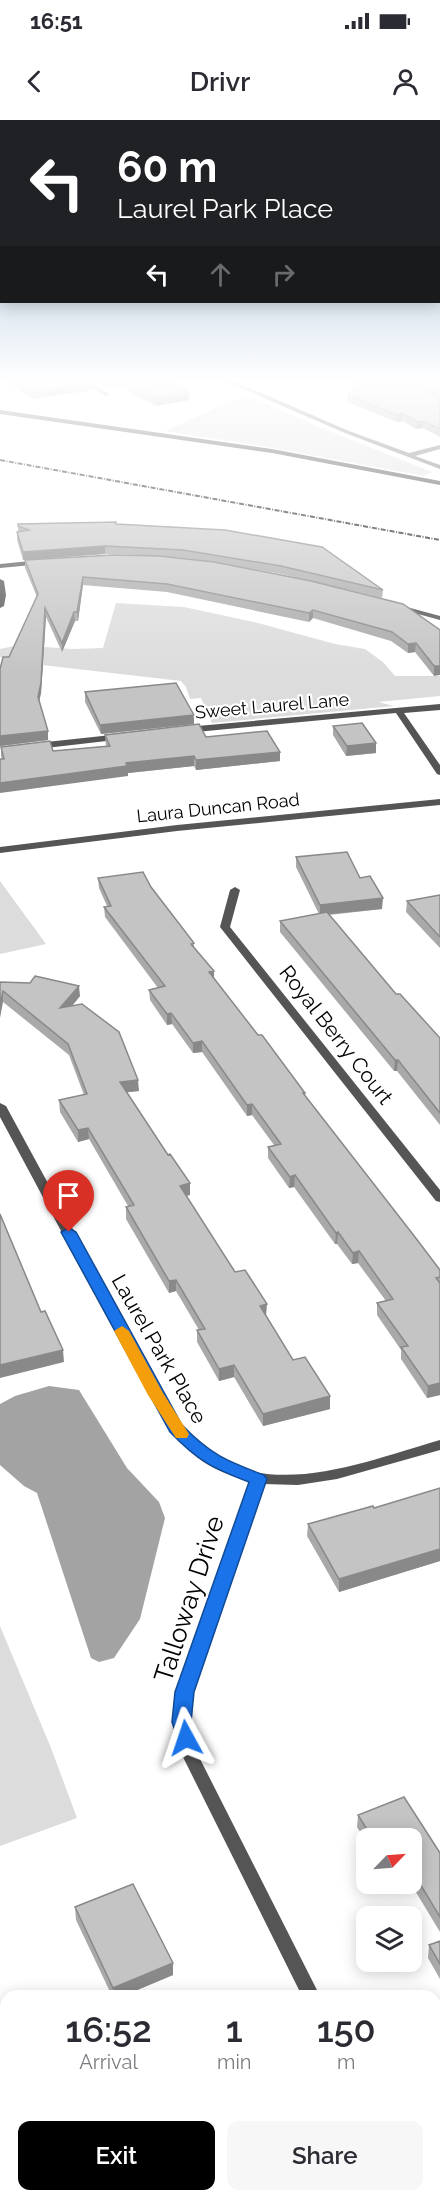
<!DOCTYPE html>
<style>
:root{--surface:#fff;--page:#f7f7f7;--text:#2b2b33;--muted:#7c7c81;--accent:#000}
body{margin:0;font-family:Raleway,sans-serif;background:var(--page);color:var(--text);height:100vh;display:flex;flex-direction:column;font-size:22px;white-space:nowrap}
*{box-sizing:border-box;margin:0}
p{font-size:20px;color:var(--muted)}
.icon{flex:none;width:33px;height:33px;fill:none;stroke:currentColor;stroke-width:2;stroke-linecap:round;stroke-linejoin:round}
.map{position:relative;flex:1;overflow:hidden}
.sheet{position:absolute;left:0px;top:1870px;width:441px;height:212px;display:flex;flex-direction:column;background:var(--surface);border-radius:18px 18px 0 0;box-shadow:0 3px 15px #0003}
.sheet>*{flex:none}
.hud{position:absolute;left:0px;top:0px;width:441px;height:183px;box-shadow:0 3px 15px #0003;background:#202124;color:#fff;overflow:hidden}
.needle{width:39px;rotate:65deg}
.controls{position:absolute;left:356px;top:1708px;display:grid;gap:12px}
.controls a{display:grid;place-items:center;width:66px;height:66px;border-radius:12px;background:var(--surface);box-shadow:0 3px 15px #0003;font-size:30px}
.pin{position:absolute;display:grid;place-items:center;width:51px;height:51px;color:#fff;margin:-62px -26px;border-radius:50% 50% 50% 0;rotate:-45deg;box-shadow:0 0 6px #0007}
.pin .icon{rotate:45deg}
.me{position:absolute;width:66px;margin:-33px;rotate:355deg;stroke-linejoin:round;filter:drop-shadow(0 0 4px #0008)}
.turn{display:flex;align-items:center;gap:21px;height:126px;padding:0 18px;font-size:27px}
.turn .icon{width:78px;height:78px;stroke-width:2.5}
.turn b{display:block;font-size:42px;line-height:51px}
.lanes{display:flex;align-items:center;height:57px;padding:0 18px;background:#0003;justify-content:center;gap:30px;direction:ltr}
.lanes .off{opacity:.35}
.eta{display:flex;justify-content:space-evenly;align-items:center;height:102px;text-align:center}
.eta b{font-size:36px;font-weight:600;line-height:42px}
.cta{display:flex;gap:12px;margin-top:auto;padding:12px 18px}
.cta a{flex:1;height:69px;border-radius:12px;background:var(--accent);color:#fff;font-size:24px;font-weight:600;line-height:69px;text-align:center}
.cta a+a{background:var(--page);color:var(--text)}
.status{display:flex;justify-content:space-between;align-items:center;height:42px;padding:0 30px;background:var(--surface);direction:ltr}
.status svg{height:16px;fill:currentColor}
header{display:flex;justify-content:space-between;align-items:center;height:78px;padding:0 18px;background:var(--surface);font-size:27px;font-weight:600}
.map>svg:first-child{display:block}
.green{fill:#dcdcdc}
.water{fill:#a3a3a3}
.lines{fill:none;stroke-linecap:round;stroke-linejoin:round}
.minor{fill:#555;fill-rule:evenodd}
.tertiary{fill:#555;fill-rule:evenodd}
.secondary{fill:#222;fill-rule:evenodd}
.rail{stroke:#000;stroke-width:2;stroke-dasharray:5 1.5 1 1.5;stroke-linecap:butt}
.wall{fill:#a9a9a9;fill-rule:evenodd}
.shaded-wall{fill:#898989}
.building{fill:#c4c4c4;stroke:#898989;stroke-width:1.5}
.route{fill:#1a73e8;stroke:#114b97;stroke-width:1.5}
.slow{fill:#f59e0b}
.labels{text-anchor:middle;stroke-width:4.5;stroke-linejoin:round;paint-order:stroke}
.far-street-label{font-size:18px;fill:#000;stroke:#fff}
.street-label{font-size:21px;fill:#000;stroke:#fff}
.near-street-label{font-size:26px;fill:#000;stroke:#fff}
</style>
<div class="status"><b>16:51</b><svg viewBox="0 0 49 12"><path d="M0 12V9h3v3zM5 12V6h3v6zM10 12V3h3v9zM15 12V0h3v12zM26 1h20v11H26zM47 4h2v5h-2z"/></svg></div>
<header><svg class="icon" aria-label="back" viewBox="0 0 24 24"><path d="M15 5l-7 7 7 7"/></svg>Drivr<svg class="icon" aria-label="person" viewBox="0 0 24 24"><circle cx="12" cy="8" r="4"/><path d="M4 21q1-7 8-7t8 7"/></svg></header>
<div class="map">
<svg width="440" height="2081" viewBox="0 0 440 2081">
<rect width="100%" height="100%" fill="#fff"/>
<path class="green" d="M 246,275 L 312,304 L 432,352 L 424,356 L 267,327 L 165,311 Z
M 116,483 L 184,487 L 258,503 L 335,524 L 365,529 L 383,542 L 395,556 L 440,556 L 440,576 L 378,582 L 394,586 L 212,603 L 201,578 L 190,579 L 186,567 L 181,561 L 25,543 L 0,537 L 0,529 L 19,525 L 72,529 L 103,528 Z
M 0,761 L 46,824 L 0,834 Z
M 0,1506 L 51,1628 L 77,1698 L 0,1726 Z"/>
<path class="water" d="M 49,1266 L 79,1270 L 127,1348 L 159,1382 L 165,1398 L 140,1499 L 114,1538 L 99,1542 L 91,1538 L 37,1373 L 24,1366 L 0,1345 L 0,1284 L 15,1276 Z"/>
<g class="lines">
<path class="minor" d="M 84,262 L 91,262 L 110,275 L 105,276 Z
M 227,262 L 236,262 L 349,311 L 409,333 L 440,325 L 440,329 L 415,336 L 440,345 L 440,349 L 345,313 Z
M 40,440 L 44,442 L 43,444 L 0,448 L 0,444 Z
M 0,459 L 4,461 L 6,475 L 4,486 L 0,488 Z
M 392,483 L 440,496 L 440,500 L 392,487 Z
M 440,584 L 440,590 L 404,593 L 440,645 L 440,655 L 437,654 L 396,593 L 186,613 L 182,610 L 186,607 Z
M 121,614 L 125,617 L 124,619 L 37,629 L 33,626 L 37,623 Z
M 235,767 L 240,770 L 230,807 L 440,1070 L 440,1082 L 436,1081 L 220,807 L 230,770 Z
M 0,983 L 6,986 L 163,1275 C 174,1294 185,1311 202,1326 C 266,1384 369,1340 440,1320 L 440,1330 L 337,1359 L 298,1365 L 263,1364 L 193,1572 L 190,1602 L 197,1633 L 320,1876 L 302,1876 L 181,1633 L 174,1602 L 177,1572 L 250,1362 C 238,1357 225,1354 214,1348 C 183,1332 167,1304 149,1275 L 0,997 Z
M 402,2076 L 423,2076 L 425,2081 L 404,2081 Z"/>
<path class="tertiary" d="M 440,679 L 440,685 L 177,711 L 0,733 L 0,727 L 177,705 Z"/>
<path class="secondary" d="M 0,290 L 272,329 L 440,361 L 440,365 L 272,333 L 0,294 Z"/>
<path class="rail" d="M 0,340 L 440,420"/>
</g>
<path class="wall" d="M 6,262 L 91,262 L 92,263 L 92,270 L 32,279 Z
M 95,262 L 172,262 L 189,272 L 189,280 L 156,286 L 118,266 L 104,268 Z
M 440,262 L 440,276 L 436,275 L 440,278 L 440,317 L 423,308 L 416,309 L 402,301 L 397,302 L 347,282 L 348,275 Z
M 116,404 L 383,470 L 382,478 L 341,468 L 440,510 L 434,556 L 415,532 L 408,533 L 391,521 L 313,498 L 309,502 L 167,472 L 83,465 L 78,501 L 75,501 L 62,532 L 46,497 L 41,573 L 39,582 L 48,620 L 0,626 L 0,549 L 9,537 L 37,477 L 25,448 L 25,440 L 139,435 L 105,434 L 23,440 L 17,420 L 17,412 L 18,412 L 18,406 ZM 169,437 L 183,438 L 199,440 ZM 246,448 L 281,454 L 303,459 Z
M 85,572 L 194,595 L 194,604 L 101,614 L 85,582 Z
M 333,606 L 376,623 L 376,633 L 346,636 L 333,615 Z
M 105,615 L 206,617 L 280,632 L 280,641 L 196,650 L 194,646 L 128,653 L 128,656 L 2,639 L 1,636 L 1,627 L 53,631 L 106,626 Z
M 296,737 L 360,758 L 382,789 L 329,795 L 396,874 L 440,918 L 440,1005 L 397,951 L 394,951 L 280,812 L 280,801 L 319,794 L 296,747 Z
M 98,758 L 151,767 L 194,823 L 194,828 L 214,851 L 214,858 L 258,915 L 305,973 L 305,975 L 440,1150 L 440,1275 L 427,1278 L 401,1239 L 401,1230 L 377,1195 L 377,1183 L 386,1181 L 358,1143 L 352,1144 L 337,1124 L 335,1124 L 294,1067 L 289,1068 L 268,1038 L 268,1027 L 274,1025 L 252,995 L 247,996 L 202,932 L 193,933 L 172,904 L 167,905 L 150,880 L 149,870 L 158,868 L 105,797 L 104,787 L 107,786 L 99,768 Z
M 440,775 L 440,828 L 406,792 L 407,781 Z
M 0,862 L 30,863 L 80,876 L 72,886 L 139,971 L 127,972 L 190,1075 L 186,1076 L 235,1152 L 266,1196 L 293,1240 L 330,1289 L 263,1306 L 234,1257 L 219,1261 L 197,1222 L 197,1210 L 199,1210 L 176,1171 L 169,1173 L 126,1099 L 126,1087 L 128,1086 L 89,1019 L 78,1022 L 60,992 L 59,980 L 84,975 L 69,935 L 3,882 Z
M 440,1368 L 440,1441 L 339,1472 L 307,1416 L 308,1404 L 374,1388 Z
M 404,1677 L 440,1733 L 440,1812 L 411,1764 L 411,1719 L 366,1719 L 366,1721 L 357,1707 L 358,1695 Z
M 75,1787 L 173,1843 L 173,1855 L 123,1876 L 112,1876 L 76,1800 Z
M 440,1821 L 440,1859 L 428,1838 L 429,1825 Z
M 153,2076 L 271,2076 L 273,2081 L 153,2081 Z"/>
<path class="shaded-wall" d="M 104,262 L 118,262 L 118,266 L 104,268 Z
M 92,263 L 92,270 L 32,279 L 32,272 Z
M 189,272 L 189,280 L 156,286 L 156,278 Z
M 402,293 L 402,301 L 397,302 L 397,295 Z
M 423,301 L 423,308 L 416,309 L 417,302 Z
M 105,426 L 105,434 L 23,440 L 23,432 Z
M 83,457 L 83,465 L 78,501 L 77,492 Z
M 45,488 L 46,497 L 41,573 L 38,586 L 38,577 Z
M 313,490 L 313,498 L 309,502 L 309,493 Z
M 74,492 L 75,501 L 62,532 L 62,523 Z
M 416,523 L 415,532 L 408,533 L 408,524 Z
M 434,546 L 440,546 L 440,555 L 434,556 Z
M 194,595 L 194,604 L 101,614 L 100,605 Z
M 48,611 L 48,620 L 0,626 L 0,616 Z
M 376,623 L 376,633 L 346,636 L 347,626 Z
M 280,632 L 280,641 L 196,650 L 196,640 Z
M 194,636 L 194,646 L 128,653 L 128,656 L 0,673 L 0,663 L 126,643 Z
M 383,778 L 382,789 L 320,795 L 320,785 Z
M 214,851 L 214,861 L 209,852 Z
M 79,866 L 80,876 L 61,899 L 60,888 Z
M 3,871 L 3,882 L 0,898 L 0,884 Z
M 171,893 L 172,904 L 167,905 L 167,894 Z
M 202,921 L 202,932 L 193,933 L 193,923 Z
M 395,940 L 398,940 L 397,951 L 394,951 Z
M 138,960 L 139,971 L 120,973 L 120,962 Z
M 252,984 L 252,995 L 247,996 L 247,985 Z
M 88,1008 L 89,1019 L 78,1022 L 78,1010 Z
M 295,1055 L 294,1067 L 289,1068 L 290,1057 Z
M 190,1063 L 190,1075 L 180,1077 L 180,1066 Z
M 338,1112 L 337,1124 L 335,1124 L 336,1113 Z
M 359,1131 L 358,1143 L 352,1144 L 353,1133 Z
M 176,1160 L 176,1171 L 169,1173 L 169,1161 Z
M 267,1184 L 266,1196 L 260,1186 Z
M 63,1230 L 64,1242 L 0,1258 L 0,1245 Z
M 234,1245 L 234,1257 L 219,1261 L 219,1249 Z
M 440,1263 L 440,1275 L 427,1278 L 428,1266 Z
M 330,1276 L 330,1289 L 263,1306 L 263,1294 Z
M 440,1429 L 440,1441 L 339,1472 L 339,1459 Z
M 173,1843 L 173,1855 L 123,1876 L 113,1876 L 113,1868 Z"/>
<path class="building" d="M 16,262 L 91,262 L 92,263 L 32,272 Z
M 123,262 L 172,262 L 189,272 L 156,278 Z
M 360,262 L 440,262 L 440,269 L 432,267 L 429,271 L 440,278 L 440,309 L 423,301 L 417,302 L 402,293 L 397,295 L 348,275 Z
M 116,402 L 116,404 L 225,410 L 322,427 L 383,470 L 281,446 L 183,430 L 105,426 L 23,432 L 17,412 L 29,410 L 18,406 L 18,404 Z
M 113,435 L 159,436 L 214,442 L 311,461 L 403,484 L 440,510 L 440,546 L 434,546 L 416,523 L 408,524 L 392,512 L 313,490 L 309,493 L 167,464 L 83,457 L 77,492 L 74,492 L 62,523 L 45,488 L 41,563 L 38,577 L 48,611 L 0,616 L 0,549 L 3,537 L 9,537 L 38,474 L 25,440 Z
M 176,563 L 194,595 L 100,605 L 85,572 Z
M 362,603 L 376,623 L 347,626 L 333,606 Z
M 199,604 L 206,617 L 267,611 L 280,632 L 196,640 L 194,636 L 126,643 L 127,646 L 0,663 L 0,639 L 4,639 L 1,627 L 50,621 L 53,631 L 110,626 L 105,615 Z
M 347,732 L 360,758 L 370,756 L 383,778 L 320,785 L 296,737 Z
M 143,752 L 151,767 L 194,823 L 191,824 L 214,851 L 209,852 L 258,915 L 262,915 L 305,973 L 303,973 L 415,1117 L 440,1150 L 440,1157 L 436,1158 L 440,1163 L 440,1263 L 428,1266 L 401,1227 L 408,1226 L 377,1183 L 393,1179 L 359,1131 L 353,1133 L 338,1112 L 336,1113 L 295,1055 L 290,1057 L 268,1027 L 281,1024 L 252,984 L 247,985 L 202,921 L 193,923 L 171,893 L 167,894 L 149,870 L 165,866 L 104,787 L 111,786 L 98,758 Z
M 440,775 L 440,817 L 407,781 Z
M 327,792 L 396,874 L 400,874 L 440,918 L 440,993 L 398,940 L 395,940 L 280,801 Z
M 35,856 L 79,866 L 60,888 L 82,884 L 119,912 L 138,960 L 120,962 L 168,1035 L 170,1034 L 190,1063 L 180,1066 L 235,1152 L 245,1150 L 267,1184 L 260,1186 L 293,1240 L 305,1237 L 330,1276 L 263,1294 L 234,1245 L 219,1249 L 197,1210 L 205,1209 L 176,1160 L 169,1161 L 126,1087 L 134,1085 L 88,1008 L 78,1010 L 59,980 L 87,974 L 68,924 L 3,871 L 0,884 L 0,862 L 30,863 Z
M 0,1094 L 41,1192 L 45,1191 L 63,1230 L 0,1245 Z
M 440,1368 L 440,1429 L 339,1459 L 308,1404 L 373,1386 L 374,1388 Z
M 404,1677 L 440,1733 L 440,1797 L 411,1749 L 411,1719 L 373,1719 L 358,1695 Z
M 133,1764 L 173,1843 L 113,1868 L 75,1787 Z
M 440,1821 L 440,1844 L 429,1825 Z
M 156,2076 L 271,2076 L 273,2081 L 158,2081 Z"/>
<linearGradient id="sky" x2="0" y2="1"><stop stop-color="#8cadcc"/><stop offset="0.47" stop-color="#fff"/><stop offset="1" stop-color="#fff" stop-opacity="0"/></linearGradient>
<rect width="440" height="554" fill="url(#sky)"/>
<path class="route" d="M 69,1108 L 76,1112 L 182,1305 C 210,1334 226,1341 264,1355 L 267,1359 L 194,1572 L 191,1602 L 195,1618 L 192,1623 L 186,1625 L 179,1623 L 172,1602 L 175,1572 L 249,1362 C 212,1348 198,1341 170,1312 L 61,1112 Z"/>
<path class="slow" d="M 122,1206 L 129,1211 L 163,1273 L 189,1314 L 187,1318 L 176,1318 L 148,1275 L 114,1211 Z"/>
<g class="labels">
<g class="far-street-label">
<text transform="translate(272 586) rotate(-5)" y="6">Sweet Laurel Lane</text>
<text transform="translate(218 688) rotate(-6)" y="6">Laura Duncan Road</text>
</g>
<g class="street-label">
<text transform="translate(336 915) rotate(52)" y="7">Royal Berry Court</text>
<text transform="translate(159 1229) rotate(60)" y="7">Laurel Park Place</text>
</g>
<g class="near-street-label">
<text transform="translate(189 1479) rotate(-72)" y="9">Talloway Drive</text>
</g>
</g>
</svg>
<div class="controls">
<a><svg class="needle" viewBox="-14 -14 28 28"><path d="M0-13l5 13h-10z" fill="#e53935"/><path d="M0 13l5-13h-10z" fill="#7c7c81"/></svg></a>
<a><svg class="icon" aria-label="layers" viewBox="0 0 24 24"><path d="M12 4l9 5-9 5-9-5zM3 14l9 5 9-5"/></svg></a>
</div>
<div class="pin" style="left:69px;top:1112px;background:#d93025"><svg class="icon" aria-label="arrive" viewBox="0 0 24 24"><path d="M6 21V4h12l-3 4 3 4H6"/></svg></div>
<svg class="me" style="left:186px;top:1618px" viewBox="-20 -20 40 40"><path d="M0-17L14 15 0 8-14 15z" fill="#1a73e8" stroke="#fff" stroke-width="4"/></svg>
<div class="hud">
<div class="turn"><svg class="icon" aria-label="left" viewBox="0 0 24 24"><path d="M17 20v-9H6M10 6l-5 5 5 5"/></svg><div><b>60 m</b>Laurel Park Place</div></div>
<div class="lanes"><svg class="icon" aria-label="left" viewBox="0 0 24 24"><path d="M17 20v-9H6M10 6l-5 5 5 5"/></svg><svg class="icon off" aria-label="ahead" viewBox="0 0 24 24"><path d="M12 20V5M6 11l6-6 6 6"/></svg><svg class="icon off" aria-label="right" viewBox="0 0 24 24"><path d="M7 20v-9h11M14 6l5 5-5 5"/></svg></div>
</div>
<section class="sheet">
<div class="eta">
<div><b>16:52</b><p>Arrival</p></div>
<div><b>1</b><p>min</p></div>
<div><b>150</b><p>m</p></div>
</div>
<div class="cta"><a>Exit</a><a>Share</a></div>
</section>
</div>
